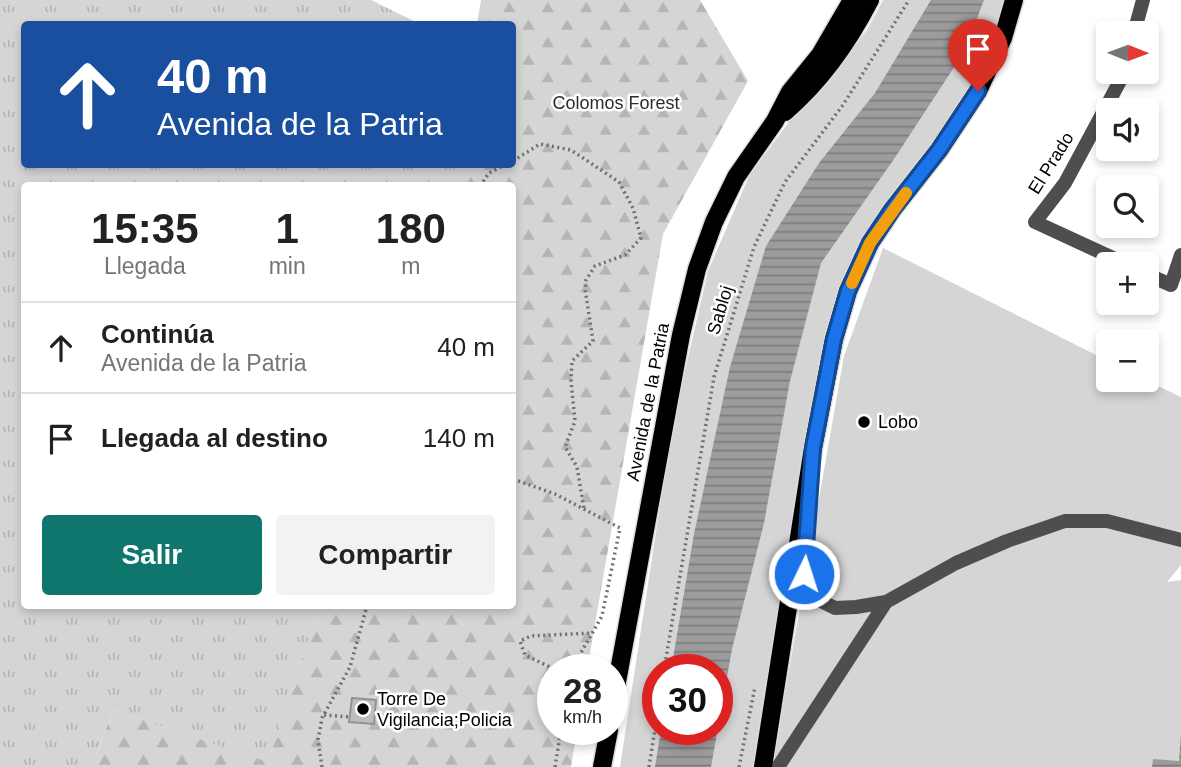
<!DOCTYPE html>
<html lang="es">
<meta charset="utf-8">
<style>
:root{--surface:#fff;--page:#f2f2f2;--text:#202124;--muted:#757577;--line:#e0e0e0;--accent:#0f766e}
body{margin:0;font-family:Arial,sans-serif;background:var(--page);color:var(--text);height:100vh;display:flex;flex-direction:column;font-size:26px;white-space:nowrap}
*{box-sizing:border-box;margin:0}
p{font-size:23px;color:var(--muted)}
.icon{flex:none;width:38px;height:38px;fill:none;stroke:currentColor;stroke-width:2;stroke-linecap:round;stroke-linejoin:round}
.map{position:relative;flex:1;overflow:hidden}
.drawer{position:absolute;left:21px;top:182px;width:495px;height:427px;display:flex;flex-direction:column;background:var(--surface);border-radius:7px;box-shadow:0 4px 10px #0003}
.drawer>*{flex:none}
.hud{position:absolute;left:21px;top:21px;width:495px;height:147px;border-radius:7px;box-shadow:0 4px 10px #0003;background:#1a4fa0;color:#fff;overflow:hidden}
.needle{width:46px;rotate:91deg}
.controls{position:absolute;left:1096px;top:21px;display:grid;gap:14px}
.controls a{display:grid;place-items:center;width:63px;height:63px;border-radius:7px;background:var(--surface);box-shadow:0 4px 10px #0003;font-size:35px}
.speed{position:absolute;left:537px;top:654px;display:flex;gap:14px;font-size:35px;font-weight:700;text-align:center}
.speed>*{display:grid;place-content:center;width:91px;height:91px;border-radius:50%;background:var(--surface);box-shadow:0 4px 10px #0003;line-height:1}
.speed small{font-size:18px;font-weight:400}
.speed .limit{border:10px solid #d22;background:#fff;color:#111}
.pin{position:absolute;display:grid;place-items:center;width:60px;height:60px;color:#fff;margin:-72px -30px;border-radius:50% 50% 50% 0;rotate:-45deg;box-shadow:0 0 7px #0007}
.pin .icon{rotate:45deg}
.me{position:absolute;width:77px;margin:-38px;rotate:4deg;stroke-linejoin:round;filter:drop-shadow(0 0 5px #0008)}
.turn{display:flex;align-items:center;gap:24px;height:147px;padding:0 21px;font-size:32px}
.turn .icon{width:91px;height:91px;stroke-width:2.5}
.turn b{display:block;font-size:49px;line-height:60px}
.eta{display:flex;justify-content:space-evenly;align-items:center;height:119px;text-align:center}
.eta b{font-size:42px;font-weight:700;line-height:49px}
.button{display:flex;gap:14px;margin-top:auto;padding:14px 21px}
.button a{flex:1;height:80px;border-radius:7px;background:var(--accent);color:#fff;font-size:28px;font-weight:700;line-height:80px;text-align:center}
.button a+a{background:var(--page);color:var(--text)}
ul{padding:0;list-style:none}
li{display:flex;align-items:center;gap:21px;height:91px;padding:0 21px;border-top:2px solid var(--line)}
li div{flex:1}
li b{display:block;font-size:26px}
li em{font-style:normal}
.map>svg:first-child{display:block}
.grass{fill:url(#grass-tufts)}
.forest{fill:url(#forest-firs)}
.park{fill:#d5d5d5;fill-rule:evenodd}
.water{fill:url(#water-rules)}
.building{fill:#bebebe;stroke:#929292;stroke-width:2}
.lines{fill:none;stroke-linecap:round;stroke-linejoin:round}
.primary-casing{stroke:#dbdbdb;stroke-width:21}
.path{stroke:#707070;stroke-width:3.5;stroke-dasharray:2 3.5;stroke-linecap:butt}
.street{stroke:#4e4e4e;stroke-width:14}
.primary{stroke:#000;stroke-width:18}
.route-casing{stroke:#114b97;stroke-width:18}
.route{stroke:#1a73e8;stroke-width:12}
.slow{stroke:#f59e0b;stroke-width:12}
.poi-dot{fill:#000;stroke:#fff;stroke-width:2.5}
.labels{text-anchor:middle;stroke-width:5;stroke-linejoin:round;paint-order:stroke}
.park-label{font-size:18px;fill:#2c2c2c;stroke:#fff}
.street-label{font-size:18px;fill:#000;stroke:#fff}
.poi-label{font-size:18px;fill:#000;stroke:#fff;text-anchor:start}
</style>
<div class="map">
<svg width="1181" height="767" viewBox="0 0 1181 767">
<defs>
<pattern id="grass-tufts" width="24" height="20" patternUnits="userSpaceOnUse" patternTransform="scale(1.75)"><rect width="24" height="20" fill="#d5d5d5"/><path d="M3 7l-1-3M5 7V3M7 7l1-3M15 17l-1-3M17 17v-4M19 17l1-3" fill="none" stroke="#b5b5b5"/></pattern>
<pattern id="forest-firs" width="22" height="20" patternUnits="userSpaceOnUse" patternTransform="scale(1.75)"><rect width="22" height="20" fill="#d5d5d5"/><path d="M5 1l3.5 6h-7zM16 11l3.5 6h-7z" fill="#b5b5b5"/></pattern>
<pattern id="water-rules" width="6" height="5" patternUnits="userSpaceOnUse" patternTransform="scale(1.75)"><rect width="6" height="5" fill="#9c9c9c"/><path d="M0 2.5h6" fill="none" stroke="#7d7d7d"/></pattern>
</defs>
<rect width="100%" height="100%" fill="#fff"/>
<path class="grass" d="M 0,0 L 371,0 L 420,24 L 24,24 L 24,164 L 460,165 L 454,186 L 24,186 L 24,606 L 319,606 L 268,763 L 113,710 L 92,767 L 0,767 Z"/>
<path class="forest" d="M 481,0 L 700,0 L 748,81 L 663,234 L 587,670 L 553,670 L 553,730 L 577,730 L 571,767 L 92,767 L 113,710 L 268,762 L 319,606 L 513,606 L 513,186 L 454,185 L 460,165 L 513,164 L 513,24 L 477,24 Z"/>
<path class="park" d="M 883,0 L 1010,0 L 979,79 L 854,258 L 756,767 L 620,767 L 672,427 L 708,271 L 749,176 L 791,119 L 867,30 ZM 658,670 L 718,670 L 718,730 L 658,730 Z
M 883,248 L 1108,361 L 1108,380 L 1146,380 L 1181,397 L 1181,565 L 1167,582 L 1181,580 L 1181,767 L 772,767 L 844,356 Z"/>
<path class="water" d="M 931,0 L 984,0 L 964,52 L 894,159 L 821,263 L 790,381 L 764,523 L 732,649 L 711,767 L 655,767 L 661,730 L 718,730 L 718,670 L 671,670 L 694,534 L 730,367 L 766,246 L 819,163 L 875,93 Z
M 1181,734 L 1181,767 L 1152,767 L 1153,759 L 1179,761 Z"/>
<path class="building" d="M 352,698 L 376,700 L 374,724 L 349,722 Z"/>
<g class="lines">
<g class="primary-casing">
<path id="primary" d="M 785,112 C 821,81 849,41 870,0
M 612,709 L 681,335 L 697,269 L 714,222 L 736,177 L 775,121 L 790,92 L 820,55 L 852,0
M 602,767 L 609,730
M 763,767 L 813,448 L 834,339 L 848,291 L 870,243 L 892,210 L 939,150 L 978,91 L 1003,38 L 1014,0"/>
</g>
<path class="path" d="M 513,161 L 540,144 L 571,150 L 619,182 L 633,208 L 641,238 L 625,255 L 595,266 L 586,280 L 585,289 L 593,341 L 572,361 L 571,381 L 575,421 L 565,447 L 577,467 L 584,509
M 480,186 L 489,173 L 506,164
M 513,479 L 555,494 L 620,528 L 602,616 L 571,670
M 571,669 L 550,667 L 525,655 L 520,641 L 531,636 L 592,633
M 664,670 L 714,377 L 754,247 L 785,182 L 843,105 L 909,0
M 324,715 L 350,717
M 322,767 L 318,740 L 322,718 L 350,667 L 367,606
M 555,767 L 561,730
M 649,767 L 658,709
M 739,767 L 755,687"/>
<path class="street" d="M 1134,33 L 1143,0
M 1122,72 L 1120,81 L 1065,183 L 1035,222 L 1126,264
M 1146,274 L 1171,285 L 1181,255
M 807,532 L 804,574 L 809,588 L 821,601 L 835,608 L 856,607 L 886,602 L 956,563 L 1007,541 L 1065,521 L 1107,521 L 1181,540
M 778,767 L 886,602"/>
<use href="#primary" class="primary"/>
</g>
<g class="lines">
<g class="route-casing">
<path id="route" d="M 804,574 L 813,448 L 834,339 L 848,291 L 870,243 L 892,210 L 939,150 L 978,91"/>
</g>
<use href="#route" class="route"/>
<path class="slow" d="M 852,283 L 870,243 L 906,193"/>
</g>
<g class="poi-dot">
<circle cx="864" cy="422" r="7"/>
<circle cx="363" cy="709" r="7"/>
</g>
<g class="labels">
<g class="park-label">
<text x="616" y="109">Colomos Forest</text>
</g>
<g class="street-label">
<text transform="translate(1051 163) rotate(-58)" y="6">El Prado</text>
<text transform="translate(720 310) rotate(-73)" y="6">Sabloj</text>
<text transform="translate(648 402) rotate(-79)" y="6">Avenida de la Patria</text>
</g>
<g class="poi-label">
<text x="878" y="428">Lobo</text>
<text x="377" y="705">Torre De<tspan x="377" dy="21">Vigilancia;Policia</tspan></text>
</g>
</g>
</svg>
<div class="controls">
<a><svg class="needle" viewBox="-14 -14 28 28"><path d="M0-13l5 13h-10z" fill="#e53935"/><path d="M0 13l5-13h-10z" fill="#757577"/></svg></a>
<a><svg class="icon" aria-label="sound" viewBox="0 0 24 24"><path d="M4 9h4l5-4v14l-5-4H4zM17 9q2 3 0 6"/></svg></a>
<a><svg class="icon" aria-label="search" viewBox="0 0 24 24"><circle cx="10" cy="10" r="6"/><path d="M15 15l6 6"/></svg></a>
<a>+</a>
<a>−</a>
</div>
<div class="speed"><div>28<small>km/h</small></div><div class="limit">30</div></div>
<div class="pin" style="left:978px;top:91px;background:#d93025"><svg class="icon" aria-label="arrive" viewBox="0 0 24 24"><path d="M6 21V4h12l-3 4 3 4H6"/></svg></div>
<svg class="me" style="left:804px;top:574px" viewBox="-20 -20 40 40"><circle r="17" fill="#1a73e8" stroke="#fff" stroke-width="3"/><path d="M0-11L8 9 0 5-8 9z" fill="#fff"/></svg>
<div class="hud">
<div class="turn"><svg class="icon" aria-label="ahead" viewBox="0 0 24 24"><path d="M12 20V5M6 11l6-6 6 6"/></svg><div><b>40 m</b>Avenida de la Patria</div></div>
</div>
<section class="drawer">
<div class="eta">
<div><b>15:35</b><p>Llegada</p></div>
<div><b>1</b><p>min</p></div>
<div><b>180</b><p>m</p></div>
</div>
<ul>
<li><svg class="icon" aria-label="ahead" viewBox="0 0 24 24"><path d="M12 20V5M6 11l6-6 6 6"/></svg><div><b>Continúa</b><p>Avenida de la Patria</p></div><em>40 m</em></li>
<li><svg class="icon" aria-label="arrive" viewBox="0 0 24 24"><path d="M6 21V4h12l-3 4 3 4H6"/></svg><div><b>Llegada al destino</b></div><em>140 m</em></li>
</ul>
<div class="button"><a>Salir</a><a>Compartir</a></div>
</section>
</div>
